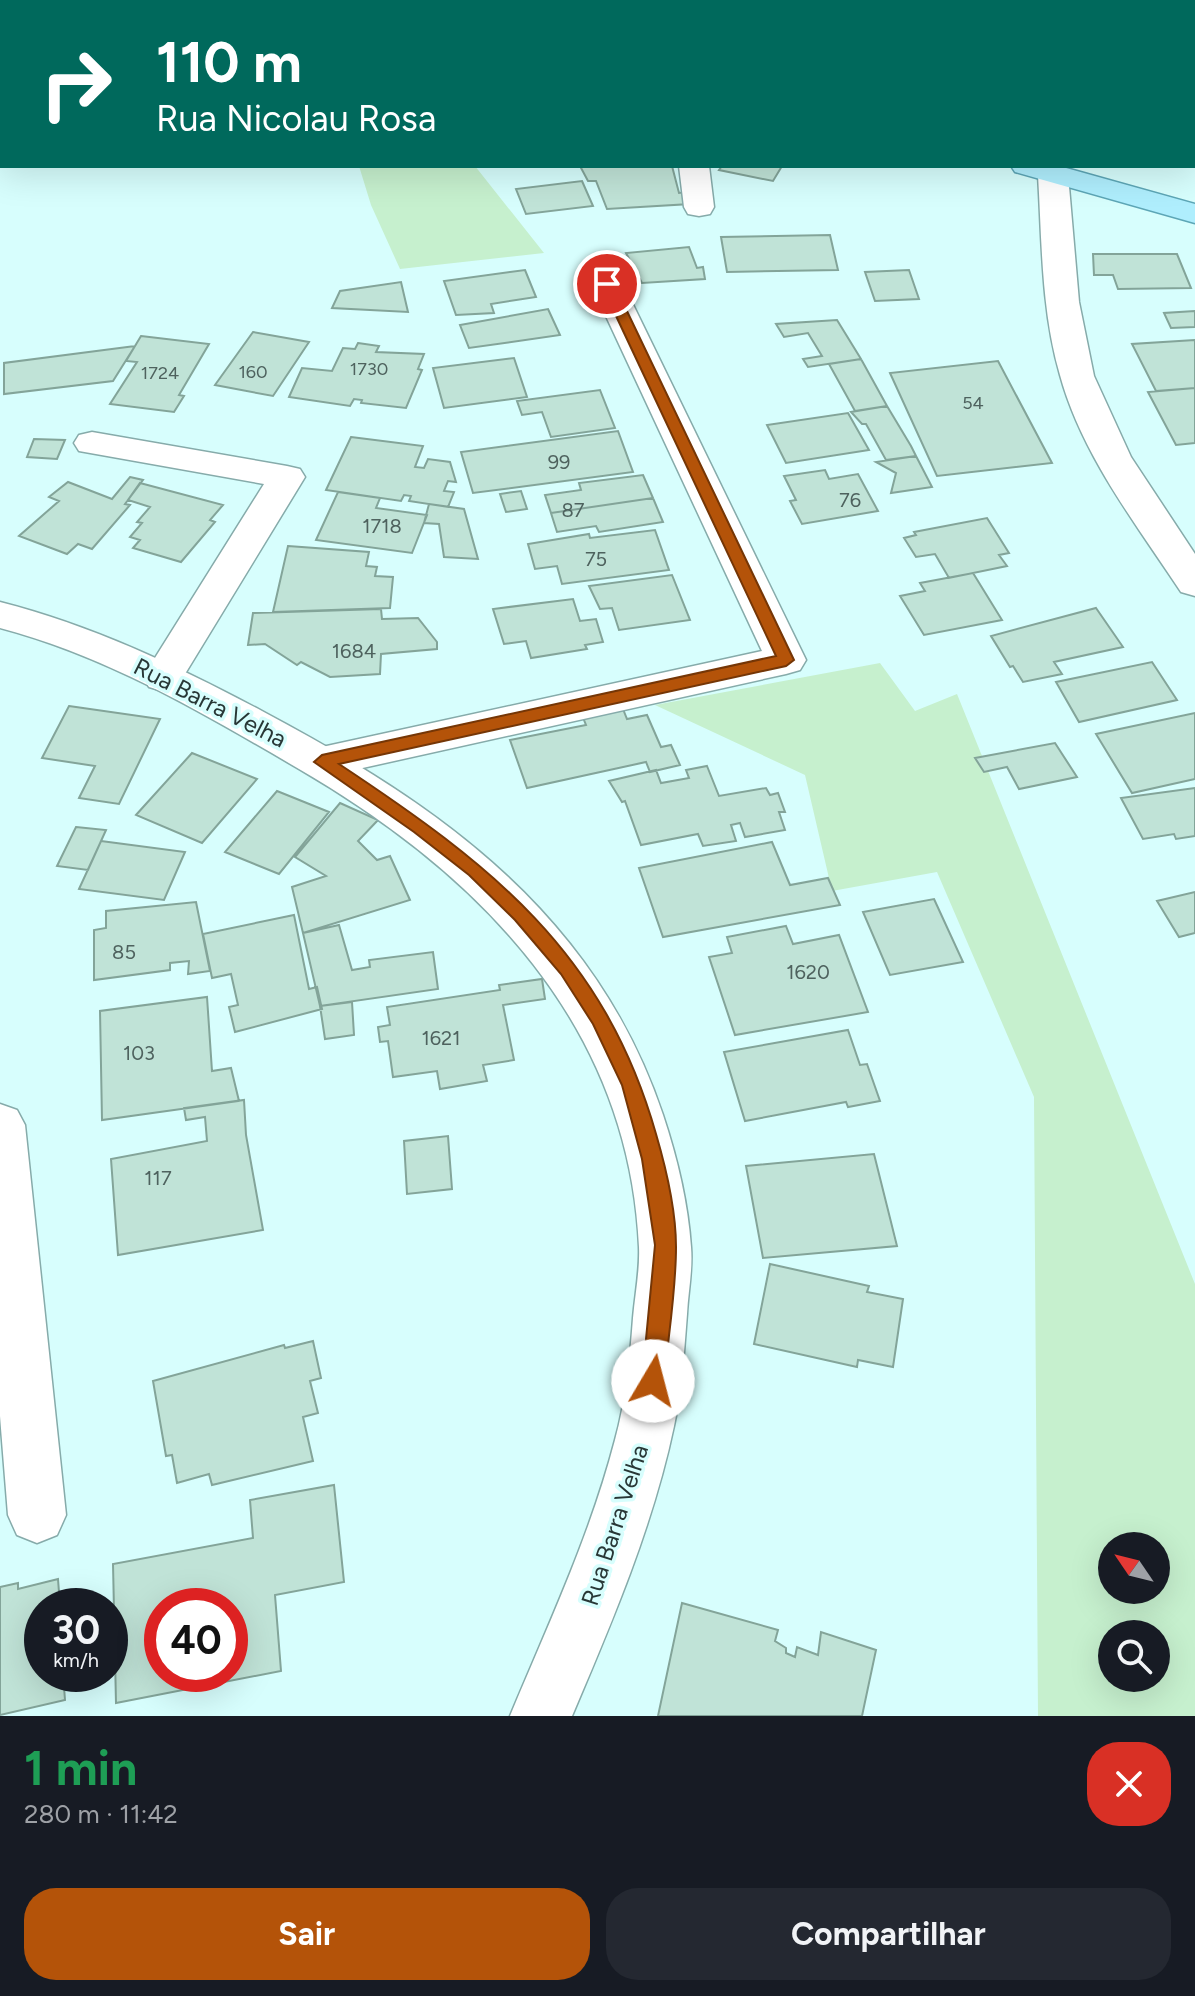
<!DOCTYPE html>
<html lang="pt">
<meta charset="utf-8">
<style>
:root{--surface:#171b24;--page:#242831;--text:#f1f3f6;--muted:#9ea1a6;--accent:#b45309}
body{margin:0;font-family:Figtree,sans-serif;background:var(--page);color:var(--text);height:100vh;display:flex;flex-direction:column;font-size:30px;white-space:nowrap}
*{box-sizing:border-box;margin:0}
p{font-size:26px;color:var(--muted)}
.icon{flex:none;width:44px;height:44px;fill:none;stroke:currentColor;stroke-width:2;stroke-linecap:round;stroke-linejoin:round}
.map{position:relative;height:1716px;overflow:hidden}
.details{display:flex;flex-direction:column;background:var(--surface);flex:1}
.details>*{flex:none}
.guide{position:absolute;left:0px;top:0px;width:1196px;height:168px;box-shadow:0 8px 32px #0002;background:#00695c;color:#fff;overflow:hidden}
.needle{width:52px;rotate:305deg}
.buttons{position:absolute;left:1098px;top:1532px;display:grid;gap:16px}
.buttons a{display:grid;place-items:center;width:72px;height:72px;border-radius:50%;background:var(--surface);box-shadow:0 8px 32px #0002;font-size:40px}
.speed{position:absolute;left:24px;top:1588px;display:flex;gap:16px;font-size:40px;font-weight:700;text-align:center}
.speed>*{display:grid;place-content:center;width:104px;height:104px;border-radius:50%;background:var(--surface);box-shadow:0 8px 32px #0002;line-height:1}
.speed small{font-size:20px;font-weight:400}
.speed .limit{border:12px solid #d22;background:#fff;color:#111}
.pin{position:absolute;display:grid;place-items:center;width:68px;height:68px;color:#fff;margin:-34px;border:4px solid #fff;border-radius:50%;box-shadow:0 2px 8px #0007}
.me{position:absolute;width:88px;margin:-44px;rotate:8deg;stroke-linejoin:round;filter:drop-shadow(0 0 6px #0008)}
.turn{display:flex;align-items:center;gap:28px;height:168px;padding:0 24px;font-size:36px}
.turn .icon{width:104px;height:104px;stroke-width:2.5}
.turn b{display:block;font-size:56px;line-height:68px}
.round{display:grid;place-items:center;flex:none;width:84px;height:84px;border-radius:32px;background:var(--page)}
.overview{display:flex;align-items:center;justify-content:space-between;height:136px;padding:0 24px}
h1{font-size:48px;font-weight:700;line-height:60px;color:#1e9e55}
.action{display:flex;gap:16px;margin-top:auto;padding:16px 24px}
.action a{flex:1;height:92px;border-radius:32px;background:var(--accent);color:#fff;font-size:32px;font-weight:700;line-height:92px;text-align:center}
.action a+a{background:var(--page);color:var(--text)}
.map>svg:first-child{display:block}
.green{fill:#c6f0ce;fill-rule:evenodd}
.building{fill:#c0e3d7;stroke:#83a499;stroke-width:2;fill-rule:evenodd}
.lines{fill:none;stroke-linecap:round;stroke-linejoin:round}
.minor-casing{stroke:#86abaa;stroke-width:3}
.tertiary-casing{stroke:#86abaa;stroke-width:3}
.primary-casing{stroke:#5da6b6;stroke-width:3}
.minor{fill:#fff;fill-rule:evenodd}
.tertiary{fill:#fff;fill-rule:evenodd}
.primary{fill:#afeefd;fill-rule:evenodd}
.route{fill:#b45309;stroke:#753606;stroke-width:2}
.labels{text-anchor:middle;stroke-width:7;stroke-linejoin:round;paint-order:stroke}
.far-number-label{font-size:18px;fill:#4e625e}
.number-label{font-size:20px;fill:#4e625e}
.street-label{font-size:24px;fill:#283736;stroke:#d7fefd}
</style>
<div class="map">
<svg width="1195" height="1716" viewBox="0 0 1195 1716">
<rect width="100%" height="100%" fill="#d7fefd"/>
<path class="green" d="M 359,166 L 475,166 L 544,253 L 400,269 L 371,205 Z
M 880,663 L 915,711 L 957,694 L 1195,1284 L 1195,1716 L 1038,1716 L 1034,1097 L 937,872 L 832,891 L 805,775 L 655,705 ZM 1112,1546 L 1156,1546 L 1156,1590 L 1112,1590 ZM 1112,1634 L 1156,1634 L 1156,1678 L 1112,1678 Z"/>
<path class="building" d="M 580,166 L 672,166 L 679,193 L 687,192 L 690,204 L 607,209 L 596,181 L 588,181 Z
M 722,166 L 782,166 L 773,181 L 719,170 Z
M 582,181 L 593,206 L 526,214 L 516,189 Z
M 830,235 L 838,270 L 727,272 L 721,237 Z
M 689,247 L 697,268 L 703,267 L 705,279 L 642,283 L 626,253 Z
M 1093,254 L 1177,254 L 1191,288 L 1118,289 L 1113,275 L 1094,275 Z
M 525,270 L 536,297 L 491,304 L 494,313 L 456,315 L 444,281 Z
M 909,270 L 919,299 L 875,301 L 865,272 Z
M 401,282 L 408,312 L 332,308 L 340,291 Z
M 548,309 L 560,335 L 469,348 L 460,325 Z
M 1195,311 L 1195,327 L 1171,328 L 1164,313 Z
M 837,320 L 861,359 L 808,367 L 803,359 L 822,356 L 808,333 L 784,337 L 776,324 Z
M 253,332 L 309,342 L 273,396 L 215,385 Z
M 141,336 L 209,344 L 179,395 L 184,396 L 174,412 L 110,404 L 137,362 L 126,361 Z
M 1195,340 L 1195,388 L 1156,391 L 1132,344 Z
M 358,343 L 379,346 L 376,352 L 424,354 L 418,369 L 422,370 L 406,408 L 361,403 L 362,400 L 354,399 L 350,406 L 289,397 L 302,368 L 332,371 L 343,348 L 355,349 Z
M 135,346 L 113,381 L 4,394 L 4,363 Z
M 514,358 L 527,397 L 444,408 L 433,368 Z
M 861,359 L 887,406 L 855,411 L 829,364 Z
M 998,361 L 1052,463 L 937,476 L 890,373 Z
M 1195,388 L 1195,443 L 1176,445 L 1148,392 Z
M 600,390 L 615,428 L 551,437 L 542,412 L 522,415 L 517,401 Z
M 887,406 L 911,446 L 916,456 L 886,460 L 866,424 L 862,424 L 851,412 Z
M 848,413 L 869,450 L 786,463 L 767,425 Z
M 618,431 L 633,472 L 473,493 L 461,452 Z
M 351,437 L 423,446 L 415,467 L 424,468 L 428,459 L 450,462 L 456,482 L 448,481 L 444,491 L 454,492 L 448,507 L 409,501 L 411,496 L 404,495 L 401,501 L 326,490 Z
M 34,439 L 65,440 L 57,459 L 27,457 Z
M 916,456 L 932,487 L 891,493 L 896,473 L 876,462 Z
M 825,470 L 829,479 L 858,474 L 878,511 L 802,524 L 790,501 L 796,500 L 784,476 Z
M 643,475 L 653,498 L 551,513 L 545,495 L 581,490 L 579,483 Z
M 130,477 L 143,480 L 125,504 L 130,505 L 92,549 L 78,544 L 67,554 L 19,536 L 59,501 L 49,497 L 68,482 L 112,499 Z
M 140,483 L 223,505 L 210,520 L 215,522 L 181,562 L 133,548 L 140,540 L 130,537 L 142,523 L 137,522 L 150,507 L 128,500 Z
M 521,491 L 527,509 L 506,512 L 500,494 Z
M 338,492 L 380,498 L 376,508 L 427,515 L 412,553 L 316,540 Z
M 653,498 L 663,522 L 599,532 L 596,526 L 557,532 L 551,513 Z
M 429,504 L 464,509 L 478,559 L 444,557 L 439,524 L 424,523 Z
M 987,518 L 1009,553 L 999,555 L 1007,566 L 949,578 L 935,554 L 916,557 L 904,538 L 916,535 L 914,532 Z
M 655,530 L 669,570 L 562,584 L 557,566 L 535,569 L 528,544 L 589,534 L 590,538 Z
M 288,546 L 369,552 L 366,566 L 377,567 L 375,576 L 393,577 L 390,608 L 273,612 Z
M 973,573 L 1002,620 L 924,635 L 900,596 L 925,591 L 920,583 Z
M 672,575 L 690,620 L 619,630 L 612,608 L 600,609 L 589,586 Z
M 573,599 L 580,621 L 596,619 L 603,642 L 585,645 L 587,649 L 531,658 L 526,641 L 504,644 L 493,609 Z
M 1096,608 L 1123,647 L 1054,662 L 1062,674 L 1023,682 L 1013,666 L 1010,667 L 991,636 Z
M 381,609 L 382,619 L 418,618 L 437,642 L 437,649 L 381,654 L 380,674 L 330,677 L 301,662 L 297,665 L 265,644 L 248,645 L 253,613 Z
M 1152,662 L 1177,700 L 1079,722 L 1056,682 Z
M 69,706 L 160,719 L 119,804 L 79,798 L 95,766 L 42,758 Z
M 623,709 L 627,719 L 647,715 L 661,747 L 671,745 L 680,765 L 650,772 L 646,762 L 527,788 L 510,740 L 586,725 L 582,715 Z
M 1195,713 L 1195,779 L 1132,793 L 1096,734 Z
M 1055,743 L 1077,777 L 1019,789 L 1007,767 L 984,772 L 975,758 Z
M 192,753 L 257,779 L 202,843 L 136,815 Z
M 707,766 L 719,796 L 766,788 L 770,795 L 778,793 L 785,812 L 779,812 L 785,830 L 745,837 L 740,823 L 731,825 L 736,841 L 703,846 L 698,834 L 641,845 L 625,801 L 622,802 L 609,781 L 656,770 L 661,783 L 689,778 L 686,770 Z
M 1195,788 L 1195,836 L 1176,839 L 1174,834 L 1143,839 L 1121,798 Z
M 277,791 L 329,812 L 279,874 L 225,852 Z
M 340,803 L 378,820 L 358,841 L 377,860 L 390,856 L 410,900 L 303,933 L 292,887 L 326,876 L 295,857 Z
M 76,827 L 106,830 L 88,870 L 57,866 Z
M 101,841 L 185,852 L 164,900 L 79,889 Z
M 772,842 L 790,885 L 828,878 L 840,905 L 663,937 L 639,868 Z
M 1195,892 L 1195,933 L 1179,937 L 1157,901 Z
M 934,899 L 963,962 L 890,975 L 863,912 Z
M 196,902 L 210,971 L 188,974 L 189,961 L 170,963 L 170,970 L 94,980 L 94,930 L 106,928 L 106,911 Z
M 294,915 L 309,989 L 317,987 L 322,1009 L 235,1032 L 229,1007 L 238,1005 L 231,974 L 212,978 L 203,934 Z
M 339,925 L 352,970 L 370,967 L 369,960 L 433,952 L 438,989 L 320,1006 L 303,933 Z
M 786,926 L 793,944 L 839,935 L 868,1012 L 735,1035 L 709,957 L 732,953 L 727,937 Z
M 542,979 L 545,999 L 503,1005 L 514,1060 L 483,1065 L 487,1081 L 440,1089 L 437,1071 L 393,1077 L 388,1041 L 380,1042 L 378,1027 L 390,1025 L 387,1007 L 500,990 L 499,985 Z
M 207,997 L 212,1071 L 231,1068 L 239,1101 L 102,1120 L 100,1011 Z
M 352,1002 L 354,1035 L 325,1039 L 320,1006 Z
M 848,1030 L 860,1065 L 867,1064 L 880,1101 L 848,1107 L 846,1102 L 745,1121 L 724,1052 Z
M 244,1100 L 246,1135 L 263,1230 L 118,1255 L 111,1159 L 207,1141 L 205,1117 L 186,1120 L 184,1108 Z
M 448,1136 L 452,1189 L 407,1194 L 404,1141 Z
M 874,1154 L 897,1246 L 763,1258 L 746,1166 Z
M 770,1264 L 869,1286 L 867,1292 L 903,1299 L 893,1367 L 858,1360 L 857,1367 L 754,1344 Z
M 313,1341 L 321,1378 L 310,1381 L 318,1413 L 303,1417 L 313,1461 L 212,1485 L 209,1474 L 177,1483 L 172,1455 L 166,1456 L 153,1381 L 284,1345 L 285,1348 Z
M 334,1485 L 344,1582 L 275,1595 L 281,1671 L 116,1703 L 113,1564 L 253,1538 L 250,1500 ZM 162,1606 L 230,1606 L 230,1674 L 162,1674 Z
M 58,1579 L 60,1606 L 42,1606 L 42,1674 L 63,1674 L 65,1700 L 0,1715 L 0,1587 L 18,1583 L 18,1589 Z
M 682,1603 L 778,1630 L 775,1641 L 786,1648 L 786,1653 L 795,1657 L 797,1647 L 818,1655 L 821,1632 L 876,1650 L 862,1716 L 658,1716 Z"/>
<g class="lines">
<g class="minor-casing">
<path id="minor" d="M 1195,0 L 1195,16 L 1194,16 L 1194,2 L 1185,2 Z
M 679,166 L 709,166 L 714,207 L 710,214 L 699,216 L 688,214 L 684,207 Z
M 1053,166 L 1064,169 L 1068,175 L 1079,302 L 1094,376 L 1131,457 L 1195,554 L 1195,596 L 1181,592 C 1136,524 1082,455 1060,375 C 1041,310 1042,241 1038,175 L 1042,169 Z
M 607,274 L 618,277 L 623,284 L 806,660 L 800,670 L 786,674 L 322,777 L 307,773 L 301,762 L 307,751 L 322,747 L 762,651 L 591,284 L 596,277 Z
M 92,432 L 287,466 L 300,469 L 305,477 L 177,687 L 163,691 L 149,687 L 143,677 L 264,484 L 79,451 L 74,443 L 79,435 Z
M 0,1104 L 17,1110 L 25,1125 L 66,1515 L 57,1535 L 37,1543 L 17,1535 L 8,1515 L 0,1416 Z"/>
</g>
<g class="tertiary-casing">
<path id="tertiary" d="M 0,602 C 94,626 177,666 262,711 C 441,806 596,915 663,1115 C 677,1157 688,1203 691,1247 C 693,1270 688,1292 687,1314 C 684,1352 682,1389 674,1426 C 653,1526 612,1622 572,1716 L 510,1716 C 548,1625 590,1536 615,1440 C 626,1400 630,1359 633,1318 C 635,1294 640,1271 639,1247 C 629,1025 481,875 299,769 C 205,714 107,656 0,628 Z"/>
</g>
<g class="primary-casing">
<path id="primary" d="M 590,0 L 619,0 L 620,2 L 591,2 Z
M 1047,0 L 1075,0 L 1076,2 L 1048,2 Z
M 1194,79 L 1195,80 L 1195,98 L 1194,97 Z
M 1011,166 L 1059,166 L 1195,204 L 1195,223 L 1015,172 Z"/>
</g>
<use href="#minor" class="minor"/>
<use href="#tertiary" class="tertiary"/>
<use href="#primary" class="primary"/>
</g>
<path class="route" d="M 607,280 L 614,284 L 794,660 L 786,666 L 339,764 C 490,864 604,951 656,1134 C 666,1168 676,1211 676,1247 C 676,1292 668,1337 664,1381 L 661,1388 L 653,1392 L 645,1388 L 642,1381 L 655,1245 L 642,1159 L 622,1085 L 593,1024 L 561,974 L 515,920 L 469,875 L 414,832 L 314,762 L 322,755 L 776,656 L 601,284 Z"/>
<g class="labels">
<g class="far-number-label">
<text x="369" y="375">1730</text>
<text x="253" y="378">160</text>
<text x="160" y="379">1724</text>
<text x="973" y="409">54</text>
</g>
<g class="number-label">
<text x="559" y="469">99</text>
<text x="850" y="507">76</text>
<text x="573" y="517">87</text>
<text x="382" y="533">1718</text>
<text x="596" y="566">75</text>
<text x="354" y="658">1684</text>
<text x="124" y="959">85</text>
<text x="808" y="979">1620</text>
<text x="441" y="1045">1621</text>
<text x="139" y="1060">103</text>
<text x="158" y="1185">117</text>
</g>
<g class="street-label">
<text transform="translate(210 703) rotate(27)" y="8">Rua Barra Velha</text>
<text transform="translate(615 1525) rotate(-72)" y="8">Rua Barra Velha</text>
</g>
</g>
</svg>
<div class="buttons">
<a><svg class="needle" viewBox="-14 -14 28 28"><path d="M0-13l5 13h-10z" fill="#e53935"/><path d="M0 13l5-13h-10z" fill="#9ea1a6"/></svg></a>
<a><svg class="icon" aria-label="search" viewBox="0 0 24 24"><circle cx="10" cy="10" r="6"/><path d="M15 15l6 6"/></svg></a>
</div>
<div class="speed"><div>30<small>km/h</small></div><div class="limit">40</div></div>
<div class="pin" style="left:607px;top:284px;background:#d93025"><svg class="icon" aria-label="arrive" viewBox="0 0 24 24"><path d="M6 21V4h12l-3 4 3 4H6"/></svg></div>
<svg class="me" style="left:653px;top:1381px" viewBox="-20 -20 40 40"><circle r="19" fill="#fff"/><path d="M0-13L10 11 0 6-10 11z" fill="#b45309"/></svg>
<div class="guide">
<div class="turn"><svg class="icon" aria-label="right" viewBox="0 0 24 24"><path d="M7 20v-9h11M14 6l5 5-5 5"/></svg><div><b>110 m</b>Rua Nicolau Rosa</div></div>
</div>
</div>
<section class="details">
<div class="overview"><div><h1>1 min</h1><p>280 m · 11:42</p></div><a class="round" style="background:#d93025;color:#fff"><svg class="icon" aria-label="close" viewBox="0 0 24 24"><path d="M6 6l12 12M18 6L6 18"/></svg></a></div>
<div class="action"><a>Sair</a><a>Compartilhar</a></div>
</section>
